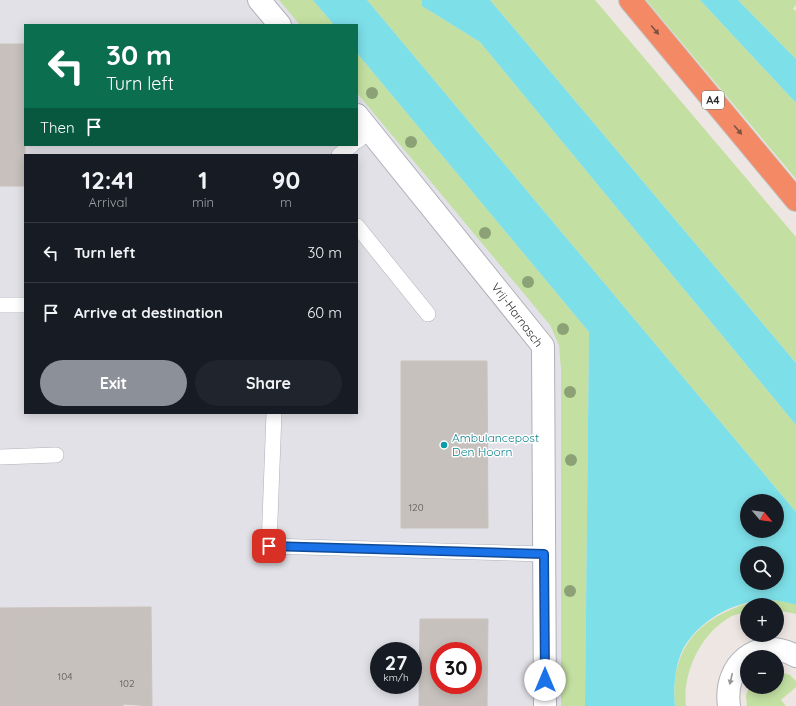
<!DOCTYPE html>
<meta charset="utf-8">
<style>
:root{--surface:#171b24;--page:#20242c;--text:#f1f3f6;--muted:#9ea1a6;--line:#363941;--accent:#8c9099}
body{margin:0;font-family:Quicksand,sans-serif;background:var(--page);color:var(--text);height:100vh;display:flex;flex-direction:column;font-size:15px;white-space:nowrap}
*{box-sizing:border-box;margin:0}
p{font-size:13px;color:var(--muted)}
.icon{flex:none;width:22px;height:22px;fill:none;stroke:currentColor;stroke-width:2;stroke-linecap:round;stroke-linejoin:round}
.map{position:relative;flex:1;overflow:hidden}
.side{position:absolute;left:24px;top:154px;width:334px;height:260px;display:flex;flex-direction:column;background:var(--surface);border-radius:0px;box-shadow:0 2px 10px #0003}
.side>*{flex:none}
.hud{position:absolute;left:24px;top:24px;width:334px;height:122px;border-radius:0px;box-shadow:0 2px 10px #0003;background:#0b6e4f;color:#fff;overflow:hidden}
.needle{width:26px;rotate:119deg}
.fabs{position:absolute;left:740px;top:494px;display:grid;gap:8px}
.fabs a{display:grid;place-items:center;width:44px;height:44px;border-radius:50%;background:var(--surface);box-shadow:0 2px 10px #0003;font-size:20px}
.speed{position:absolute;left:370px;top:642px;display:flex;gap:8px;font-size:20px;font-weight:700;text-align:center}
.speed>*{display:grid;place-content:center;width:52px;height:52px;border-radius:50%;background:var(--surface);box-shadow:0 2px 10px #0003;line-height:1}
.speed small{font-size:10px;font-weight:400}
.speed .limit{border:6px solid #d22;background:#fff;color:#111}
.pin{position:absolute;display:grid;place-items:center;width:34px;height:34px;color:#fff;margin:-17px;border-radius:8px;box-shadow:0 2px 6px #0006}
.me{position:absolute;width:44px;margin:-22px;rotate:0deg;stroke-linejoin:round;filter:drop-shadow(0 0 3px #0008)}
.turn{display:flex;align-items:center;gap:14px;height:84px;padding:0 16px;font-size:18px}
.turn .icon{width:52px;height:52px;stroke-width:2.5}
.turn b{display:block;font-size:28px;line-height:34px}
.then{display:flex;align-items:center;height:38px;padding:0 16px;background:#0003;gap:8px;font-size:15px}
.eta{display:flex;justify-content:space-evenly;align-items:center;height:68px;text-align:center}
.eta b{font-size:24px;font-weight:700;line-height:28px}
.action{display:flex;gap:8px;margin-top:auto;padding:8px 16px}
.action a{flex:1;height:46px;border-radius:24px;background:var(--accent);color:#fff;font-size:16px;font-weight:700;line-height:46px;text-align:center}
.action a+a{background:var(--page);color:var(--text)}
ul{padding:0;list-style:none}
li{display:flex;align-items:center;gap:12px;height:60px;padding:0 16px;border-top:1px solid var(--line)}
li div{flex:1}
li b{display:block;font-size:15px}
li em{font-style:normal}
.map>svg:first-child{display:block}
.industrial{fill:#e2e1e7;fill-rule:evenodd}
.green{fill:#c3e0a2}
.water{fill:#7ddfe8;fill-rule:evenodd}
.building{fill:#c7c1bd;stroke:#cac2bb;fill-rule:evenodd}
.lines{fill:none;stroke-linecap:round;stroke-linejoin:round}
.lane-casing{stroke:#aeb2b9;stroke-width:16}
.street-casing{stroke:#aeb2b9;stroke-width:24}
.highway-casing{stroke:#c4c4c4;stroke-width:24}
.lane{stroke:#fff;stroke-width:15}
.street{stroke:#fff;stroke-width:22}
.highway{stroke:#f48966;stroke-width:22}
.tree{fill:#8da177}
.oneway{fill:#7d5244}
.oneway2{fill:#969696}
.route-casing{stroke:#114b97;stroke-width:10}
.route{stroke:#1a73e8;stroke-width:7}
.culture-dot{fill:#0f9aa8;stroke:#fff;stroke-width:1.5}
.labels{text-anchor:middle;stroke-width:3;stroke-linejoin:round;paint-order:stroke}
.number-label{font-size:10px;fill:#545352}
.shield{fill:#fff;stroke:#6d6d6d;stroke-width:1}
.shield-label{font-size:11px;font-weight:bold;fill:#2e2e2e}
.street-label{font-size:12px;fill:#2e2e2e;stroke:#fff}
.culture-label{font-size:12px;fill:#0d838f;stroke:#fff;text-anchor:start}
</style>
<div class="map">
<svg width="796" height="706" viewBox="0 0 796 706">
<rect width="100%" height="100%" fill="#eee6e2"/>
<path class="industrial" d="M 0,0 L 462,0 L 612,188 L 606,706 L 0,706 ZM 25,25 L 357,25 L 357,145 L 25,145 ZM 25,155 L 357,155 L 357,413 L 25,413 ZM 379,651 L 413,651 L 413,685 L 379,685 ZM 439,651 L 473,651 L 473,685 L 439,685 Z"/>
<path class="green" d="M 279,0 L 313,0 L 334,25 L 300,25 Z
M 367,0 L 422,0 L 422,6 L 480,42 L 796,425 L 796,512 Z
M 490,0 L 595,0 L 796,237 L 796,363 Z
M 646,0 L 700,0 L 796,103 L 796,179 Z
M 738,0 L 796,0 L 796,5 L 793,9 L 796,11 L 796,59 Z
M 357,53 L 589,332 L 585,706 L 561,706 L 561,369 L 559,345 L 550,325 L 357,93 Z
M 763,599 L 788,602 L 796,605 L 796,614 L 777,610 L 777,605 L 747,605 L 747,612 C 742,613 736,614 732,616 C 701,632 682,673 686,706 L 675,706 C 669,642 705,613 763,599 Z
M 777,671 L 790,675 L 796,681 L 796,687 L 781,700 L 786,706 L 747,706 L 746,696 L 749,687 L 777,687 Z"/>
<path class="water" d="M 313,0 L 367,0 L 796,512 L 796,605 C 756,590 704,612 683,649 C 675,665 673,689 675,706 L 585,706 L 589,332 L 357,53 L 357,25 L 334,25 ZM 747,501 L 777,501 L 777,531 L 747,531 ZM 747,553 L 777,553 L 777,583 L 747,583 Z
M 422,0 L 490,0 L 796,363 L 796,425 L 480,42 L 422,6 Z
M 700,0 L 738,0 L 796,59 L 796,103 Z"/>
<path class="building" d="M 0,44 L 25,44 L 25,186 L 0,186 Z
M 401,361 L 487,361 L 488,528 L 401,528 Z
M 151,607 L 152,706 L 123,704 L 123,706 L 0,706 L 0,608 Z
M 420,619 L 488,619 L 487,706 L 419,706 ZM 439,651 L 473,651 L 473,685 L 439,685 Z"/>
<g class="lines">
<g class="lane-casing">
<path id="lane" d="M 357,141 L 370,131
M 339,155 L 352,145
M 357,226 L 428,314
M 0,305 L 25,305
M 274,413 L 269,546 L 544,554
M 0,457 L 56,455"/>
</g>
<g class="street-casing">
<path id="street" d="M 259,0 L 280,25
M 357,115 L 543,346 L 545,706
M 729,706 C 723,664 758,635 796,656"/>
</g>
<g class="highway-casing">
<path id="highway" d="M 630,0 L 796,200"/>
</g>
<use href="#lane" class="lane"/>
<use href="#street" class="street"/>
<use href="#highway" class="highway"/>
</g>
<g class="tree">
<circle cx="372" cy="93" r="6"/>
<circle cx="411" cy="142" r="6"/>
<circle cx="485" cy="233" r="6"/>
<circle cx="528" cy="282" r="6"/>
<circle cx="563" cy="329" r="6"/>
<circle cx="570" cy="392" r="6"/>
<circle cx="571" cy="460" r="6"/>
<circle cx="570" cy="591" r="6"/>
</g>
<defs><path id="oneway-solid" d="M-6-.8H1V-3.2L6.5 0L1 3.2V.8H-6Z"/></defs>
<g class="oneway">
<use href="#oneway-solid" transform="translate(655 30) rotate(50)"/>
<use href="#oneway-solid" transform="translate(738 130) rotate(50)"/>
</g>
<use class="oneway2" href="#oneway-solid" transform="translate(731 679) rotate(103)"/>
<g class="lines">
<g class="route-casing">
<path id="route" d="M 269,546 L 544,554 L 545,680"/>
</g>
<use href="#route" class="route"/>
</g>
<circle class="culture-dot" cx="444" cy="445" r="4"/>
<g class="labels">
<g class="number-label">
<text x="416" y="511">120</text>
<text x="65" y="680">104</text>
<text x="127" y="687">102</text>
</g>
<rect class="shield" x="702" y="91" width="22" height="18" rx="3"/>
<g class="shield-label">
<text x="713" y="104">A4</text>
</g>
<g class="street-label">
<text transform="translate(517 315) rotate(53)" y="4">Vrij-Harnasch</text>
</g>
<g class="culture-label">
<text x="452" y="442">Ambulancepost<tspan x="452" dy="14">Den Hoorn</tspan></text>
</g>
</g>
</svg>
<div class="fabs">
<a><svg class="needle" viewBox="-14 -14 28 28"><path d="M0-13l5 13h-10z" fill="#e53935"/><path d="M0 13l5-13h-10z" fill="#9ea1a6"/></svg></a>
<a><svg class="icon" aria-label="search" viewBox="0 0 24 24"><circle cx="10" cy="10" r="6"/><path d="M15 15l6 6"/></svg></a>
<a>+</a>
<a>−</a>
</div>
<div class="speed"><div>27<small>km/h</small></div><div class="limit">30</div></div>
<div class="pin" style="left:269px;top:546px;background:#d93025"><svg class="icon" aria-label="arrive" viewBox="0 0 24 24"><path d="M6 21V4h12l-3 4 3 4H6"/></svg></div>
<svg class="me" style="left:545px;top:680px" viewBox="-20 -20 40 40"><circle r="19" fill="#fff"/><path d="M0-13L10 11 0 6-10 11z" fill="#1a73e8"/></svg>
<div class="hud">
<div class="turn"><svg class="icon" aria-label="left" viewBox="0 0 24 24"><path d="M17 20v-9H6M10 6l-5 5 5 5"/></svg><div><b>30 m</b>Turn left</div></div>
<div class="then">Then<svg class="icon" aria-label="arrive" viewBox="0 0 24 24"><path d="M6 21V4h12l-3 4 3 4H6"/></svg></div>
</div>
<section class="side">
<div class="eta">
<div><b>12:41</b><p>Arrival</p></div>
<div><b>1</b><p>min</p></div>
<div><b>90</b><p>m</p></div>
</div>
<ul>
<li><svg class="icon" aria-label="left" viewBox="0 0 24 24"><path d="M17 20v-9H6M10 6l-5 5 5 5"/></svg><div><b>Turn left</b></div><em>30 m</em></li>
<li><svg class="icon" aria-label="arrive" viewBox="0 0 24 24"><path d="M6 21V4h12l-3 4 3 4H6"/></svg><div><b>Arrive at destination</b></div><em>60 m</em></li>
</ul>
<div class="action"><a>Exit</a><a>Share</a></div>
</section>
</div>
